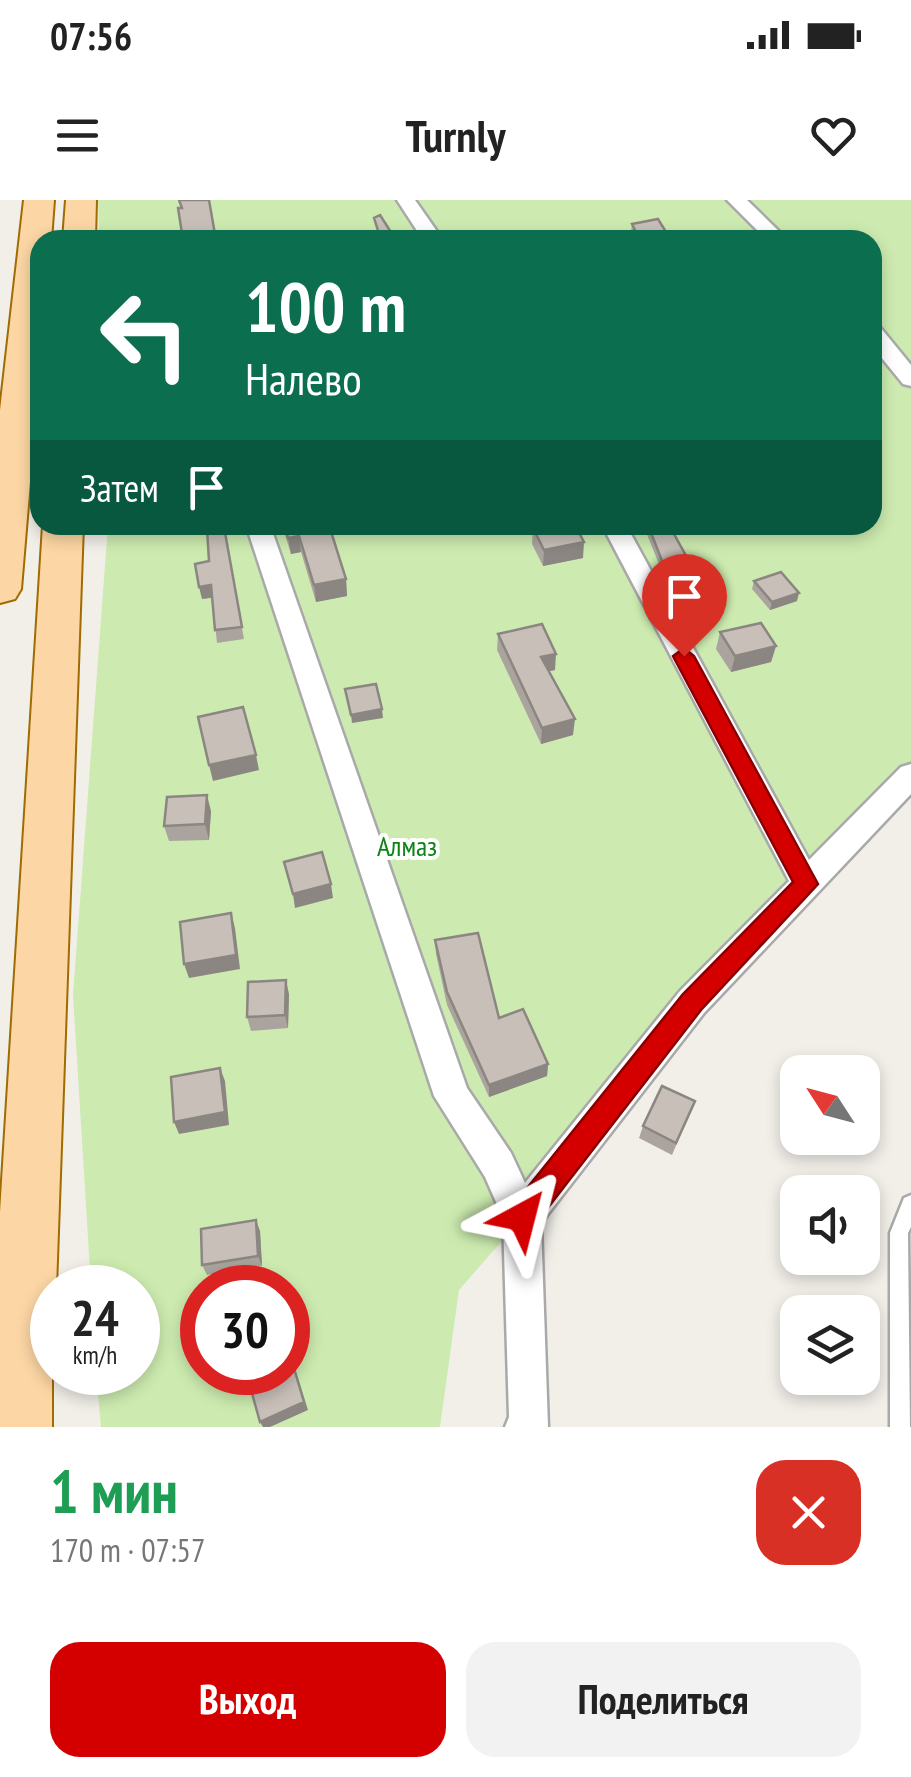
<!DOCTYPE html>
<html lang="ru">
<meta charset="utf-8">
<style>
:root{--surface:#fff;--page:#f2f2f2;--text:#222;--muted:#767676;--accent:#d40000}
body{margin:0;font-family:"PT Sans Narrow",sans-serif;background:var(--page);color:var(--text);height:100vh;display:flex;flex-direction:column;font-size:38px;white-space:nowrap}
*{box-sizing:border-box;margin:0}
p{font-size:32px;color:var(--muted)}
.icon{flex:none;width:55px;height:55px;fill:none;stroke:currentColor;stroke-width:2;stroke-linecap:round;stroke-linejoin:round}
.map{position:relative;height:1227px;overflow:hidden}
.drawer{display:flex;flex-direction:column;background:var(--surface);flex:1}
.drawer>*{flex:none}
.banner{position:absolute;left:30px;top:30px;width:852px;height:305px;border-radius:30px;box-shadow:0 5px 15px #0003;background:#0b6e4f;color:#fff;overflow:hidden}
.needle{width:65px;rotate:306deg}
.buttons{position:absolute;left:780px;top:855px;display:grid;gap:20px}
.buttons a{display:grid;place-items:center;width:100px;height:100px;border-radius:20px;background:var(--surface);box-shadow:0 5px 15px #0003;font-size:50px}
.speed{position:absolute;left:30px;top:1065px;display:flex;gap:20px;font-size:50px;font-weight:700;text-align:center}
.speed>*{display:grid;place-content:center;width:130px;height:130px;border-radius:50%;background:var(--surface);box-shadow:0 5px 15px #0003;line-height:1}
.speed small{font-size:25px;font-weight:400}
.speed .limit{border:15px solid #d22;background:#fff;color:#111}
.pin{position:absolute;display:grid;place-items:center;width:85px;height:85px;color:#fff;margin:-102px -42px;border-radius:50% 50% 50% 0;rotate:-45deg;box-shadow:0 0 10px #0007}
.pin .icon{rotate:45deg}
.me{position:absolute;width:110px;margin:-55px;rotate:38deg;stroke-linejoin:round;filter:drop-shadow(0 0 8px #0008)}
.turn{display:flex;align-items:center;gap:35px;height:210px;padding:0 50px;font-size:45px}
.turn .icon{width:130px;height:130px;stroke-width:2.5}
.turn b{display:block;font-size:70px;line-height:85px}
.then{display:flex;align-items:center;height:95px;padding:0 50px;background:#0003;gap:20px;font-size:38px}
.round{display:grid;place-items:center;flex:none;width:105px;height:105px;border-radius:30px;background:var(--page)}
.summary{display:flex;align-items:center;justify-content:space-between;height:170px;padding:0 50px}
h1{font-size:60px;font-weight:600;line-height:75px;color:#1e9e55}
.cta{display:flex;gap:20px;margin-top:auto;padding:20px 50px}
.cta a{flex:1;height:115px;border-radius:30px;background:var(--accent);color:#fff;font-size:40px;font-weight:600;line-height:115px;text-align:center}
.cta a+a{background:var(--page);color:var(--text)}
.status{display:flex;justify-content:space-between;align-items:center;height:70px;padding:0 50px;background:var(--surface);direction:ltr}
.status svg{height:28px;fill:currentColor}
header{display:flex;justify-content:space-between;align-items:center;height:130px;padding:0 50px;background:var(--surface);font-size:45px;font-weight:600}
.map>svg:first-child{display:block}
.grass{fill:#cdebb0;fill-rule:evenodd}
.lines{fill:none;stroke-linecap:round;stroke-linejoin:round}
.lane-casing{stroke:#a9a9a9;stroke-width:5}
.street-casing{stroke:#a9a9a9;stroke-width:5}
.primary-casing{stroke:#a06b00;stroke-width:4}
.lane{fill:#fff;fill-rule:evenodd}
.street{fill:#fff;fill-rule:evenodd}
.primary{fill:#fcd6a4;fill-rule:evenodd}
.wall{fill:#aba49e}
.shaded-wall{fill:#8b8681}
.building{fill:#c7bfb8;stroke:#8b8681;stroke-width:2.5}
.route{fill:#d40000;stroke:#8a0000;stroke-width:2.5}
.labels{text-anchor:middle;stroke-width:8;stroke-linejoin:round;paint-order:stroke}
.park-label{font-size:28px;fill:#0c8416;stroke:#fff}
</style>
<div class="status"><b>07:56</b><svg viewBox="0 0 49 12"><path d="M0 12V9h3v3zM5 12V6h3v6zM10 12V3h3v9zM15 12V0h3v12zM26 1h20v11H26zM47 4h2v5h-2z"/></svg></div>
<header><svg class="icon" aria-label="menu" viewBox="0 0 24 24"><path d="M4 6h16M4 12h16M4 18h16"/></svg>Turnly<svg class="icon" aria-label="heart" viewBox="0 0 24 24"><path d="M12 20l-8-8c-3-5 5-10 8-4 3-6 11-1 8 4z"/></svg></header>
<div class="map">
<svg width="911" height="1227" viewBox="0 0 911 1227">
<rect width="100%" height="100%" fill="#f2efe9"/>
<path class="grass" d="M 98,0 L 911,0 L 911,573 L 459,1090 L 440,1227 L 101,1227 L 96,1173 L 138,1172 L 138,1088 L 91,1087 L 73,795 L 108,325 L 872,325 L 872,40 L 99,40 ZM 202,1088 L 288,1088 L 288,1172 L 202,1172 Z"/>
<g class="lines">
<g class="lane-casing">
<path id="lane" d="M 911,995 L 911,1027 L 908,1033 L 910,1227 L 890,1227 L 890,1033 L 904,998 Z"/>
</g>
<g class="street-casing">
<path id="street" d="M 397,0 L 415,0 L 443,40 L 423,40 Z
M 727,0 L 747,0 L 788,40 L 767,40 Z
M 872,126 L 880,127 L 911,165 L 911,186 L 903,184 L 872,146 Z
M 246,325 L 270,325 L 467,888 L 511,953 L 525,983 L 680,791 L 789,681 L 602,325 L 626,325 L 809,660 L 901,567 L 911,564 L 911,594 L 704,813 L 541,1023 L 548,1227 L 505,1227 L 509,1217 L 503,1018 L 485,977 L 434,896 Z"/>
</g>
<g class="primary-casing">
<path id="primary" d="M 24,0 L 54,0 L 51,40 L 40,40 L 40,162 L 21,389 L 15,399 L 0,403 L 0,210 Z
M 66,0 L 96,0 L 95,40 L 63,40 Z
M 43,325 L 83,325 L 56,1088 L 52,1088 L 52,1227 L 0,1227 L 0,1012 Z"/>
</g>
<use href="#lane" class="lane"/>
<use href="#street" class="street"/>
<use href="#primary" class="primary"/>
</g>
<path class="wall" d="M 632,24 L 671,40 L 630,40 Z
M 282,325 L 329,325 L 346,379 L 347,396 L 316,402 L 301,352 L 291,354 Z
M 633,325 L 669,325 L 690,363 L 688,371 L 663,374 L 646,332 L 638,334 Z
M 224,327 L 244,439 L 217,443 L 212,398 L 202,399 L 209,361 Z
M 533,328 L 583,358 L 543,366 L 532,344 Z
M 754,381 L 797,401 L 770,410 L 752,389 Z
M 720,432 L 776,446 L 771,462 L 731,472 L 716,449 Z
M 498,434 L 555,470 L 549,471 L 573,535 L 541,544 L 497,450 Z
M 211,611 L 209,640 L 169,641 L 164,626 Z
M 435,740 L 499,818 L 548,864 L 547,876 L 489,897 L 447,805 L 436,754 Z
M 289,794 L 288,828 L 251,831 L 247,817 Z
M 695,901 L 672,955 L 639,938 L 643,926 Z
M 260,1031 L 262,1066 L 207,1075 L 202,1065 Z"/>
<path class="shaded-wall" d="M 639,325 L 647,325 L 646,332 L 638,334 Z
M 299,336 L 301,352 L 291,354 L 288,338 Z
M 584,342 L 583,358 L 543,366 L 544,350 Z
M 346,379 L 347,396 L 316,402 L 314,385 Z
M 211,385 L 214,397 L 202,399 L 199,387 Z
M 799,393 L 797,401 L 770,410 L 772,402 Z
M 776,446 L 771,462 L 731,472 L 735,456 Z
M 556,454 L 555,470 L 540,473 L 541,457 Z
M 382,509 L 383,518 L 352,523 L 351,515 Z
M 575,519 L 573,535 L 541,544 L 542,528 Z
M 256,555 L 259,570 L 213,581 L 209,565 Z
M 207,595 L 211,611 L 209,640 L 205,624 Z
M 331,684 L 333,698 L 295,708 L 293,694 Z
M 231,713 L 235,728 L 240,769 L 189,778 L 184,764 Z
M 286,780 L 289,794 L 288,828 L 285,815 Z
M 548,864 L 547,876 L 489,897 L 489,885 Z
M 220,868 L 225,881 L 229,925 L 179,934 L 174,922 Z
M 256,1020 L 260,1031 L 262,1066 L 258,1056 Z
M 288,1147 L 308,1210 L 270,1227 L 263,1227 L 260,1222 Z"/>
<path class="building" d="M 179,0 L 209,0 L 216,40 L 183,40 L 178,8 L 182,8 Z
M 380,15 L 396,40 L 381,40 L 374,18 Z
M 658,19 L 671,40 L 640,40 L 632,24 Z
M 285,325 L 329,325 L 346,379 L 314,385 L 299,336 L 288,338 Z
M 547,325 L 575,325 L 584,342 L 544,350 L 533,328 Z
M 648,325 L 669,325 L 690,363 L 664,366 Z
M 224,327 L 242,427 L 215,430 L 211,385 L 199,387 L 195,364 L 209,361 L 207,329 Z
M 781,372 L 799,393 L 772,402 L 754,381 Z
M 761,423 L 776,446 L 735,456 L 720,432 Z
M 542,424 L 556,454 L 541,457 L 575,519 L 542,528 L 498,434 Z
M 376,484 L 382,509 L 351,515 L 345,489 Z
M 243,507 L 256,555 L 209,565 L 198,517 Z
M 207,595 L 205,624 L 164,626 L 167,597 Z
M 322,652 L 331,684 L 293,694 L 284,662 Z
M 231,713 L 236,755 L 184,764 L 180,722 Z
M 478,733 L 499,818 L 523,809 L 548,864 L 489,885 L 447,792 L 435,740 Z
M 286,780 L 285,815 L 247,817 L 248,782 Z
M 220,868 L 225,912 L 174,922 L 171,877 Z
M 662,886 L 695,901 L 676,943 L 643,926 Z
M 256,1020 L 258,1056 L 202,1065 L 201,1029 Z
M 288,1148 L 304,1202 L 260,1222 L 246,1172 L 288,1172 Z"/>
<path class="route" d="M 684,448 L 694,456 L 818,684 L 701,810 L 533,1027 L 522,1031 L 512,1027 L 508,1017 L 512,1007 L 683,794 L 793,682 L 673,456 Z"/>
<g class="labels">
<g class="park-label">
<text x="407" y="656">Алмаз</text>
</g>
</g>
</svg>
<div class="buttons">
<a><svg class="needle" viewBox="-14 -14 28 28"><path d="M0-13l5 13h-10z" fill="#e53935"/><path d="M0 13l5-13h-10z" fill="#767676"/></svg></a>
<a><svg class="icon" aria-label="sound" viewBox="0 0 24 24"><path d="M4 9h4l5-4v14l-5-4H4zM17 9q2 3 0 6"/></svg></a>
<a><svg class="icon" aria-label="layers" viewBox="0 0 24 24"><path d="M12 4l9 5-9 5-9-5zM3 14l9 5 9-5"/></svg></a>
</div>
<div class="speed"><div>24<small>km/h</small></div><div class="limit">30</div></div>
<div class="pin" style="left:684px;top:456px;background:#d93025"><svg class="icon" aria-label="arrive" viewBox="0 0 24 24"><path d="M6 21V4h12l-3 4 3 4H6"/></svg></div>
<svg class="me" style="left:522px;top:1017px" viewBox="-20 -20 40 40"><path d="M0-17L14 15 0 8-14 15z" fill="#d40000" stroke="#fff" stroke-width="4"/></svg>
<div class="banner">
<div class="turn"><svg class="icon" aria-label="left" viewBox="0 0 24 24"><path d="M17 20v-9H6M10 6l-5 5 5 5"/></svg><div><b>100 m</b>Налево</div></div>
<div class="then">Затем<svg class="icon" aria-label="arrive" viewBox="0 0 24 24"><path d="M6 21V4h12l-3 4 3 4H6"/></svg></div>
</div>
</div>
<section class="drawer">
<div class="summary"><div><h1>1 мин</h1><p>170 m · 07:57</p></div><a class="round" style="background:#d93025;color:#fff"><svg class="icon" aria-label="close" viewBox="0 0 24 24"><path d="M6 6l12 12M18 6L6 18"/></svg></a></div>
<div class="cta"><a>Выход</a><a>Поделиться</a></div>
</section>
